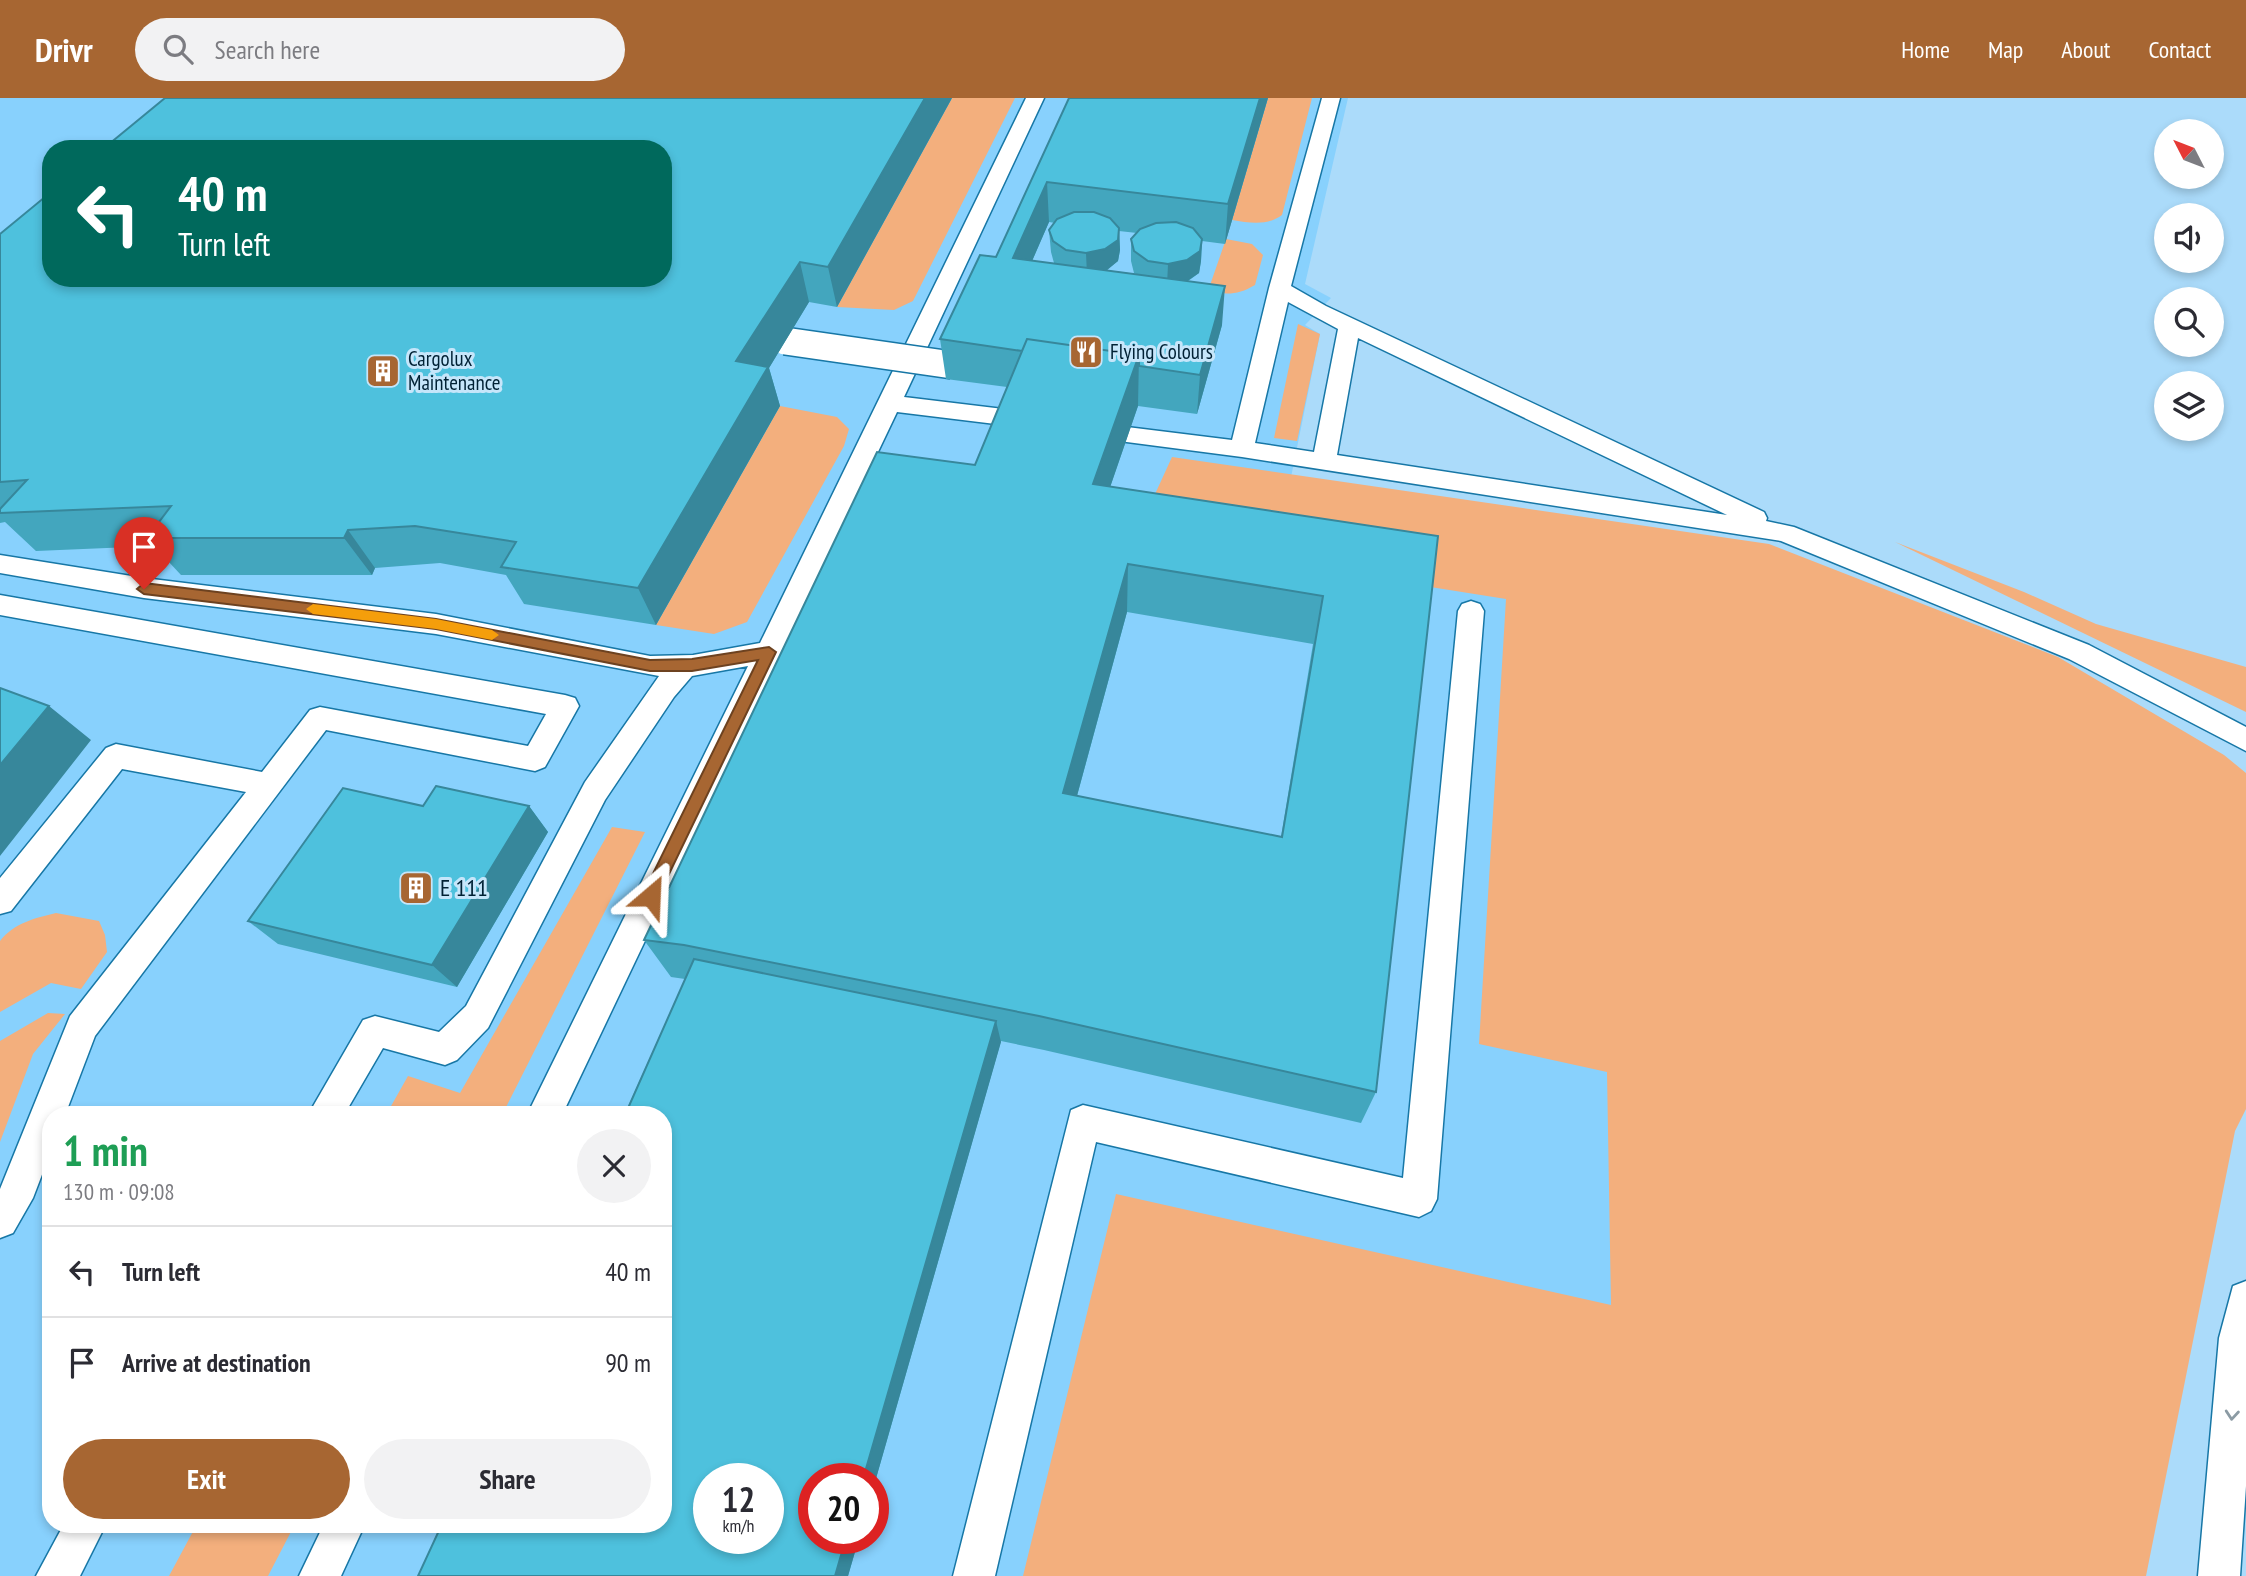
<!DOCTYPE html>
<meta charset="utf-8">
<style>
:root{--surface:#fff;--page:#f2f2f3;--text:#2b2b33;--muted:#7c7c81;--line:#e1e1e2;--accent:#a76632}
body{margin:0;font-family:"PT Sans Narrow",sans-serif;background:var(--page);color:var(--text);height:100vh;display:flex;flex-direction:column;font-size:26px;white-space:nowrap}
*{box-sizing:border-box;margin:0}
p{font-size:23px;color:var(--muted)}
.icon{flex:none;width:38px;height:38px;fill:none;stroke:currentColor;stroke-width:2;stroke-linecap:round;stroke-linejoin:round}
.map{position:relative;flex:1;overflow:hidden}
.sheet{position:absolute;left:42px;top:1008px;width:630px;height:427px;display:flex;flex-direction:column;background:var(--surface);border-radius:28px;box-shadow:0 4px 10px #0003}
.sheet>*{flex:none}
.top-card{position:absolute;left:42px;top:42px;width:630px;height:147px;border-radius:28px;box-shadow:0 4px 10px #0003;background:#00695c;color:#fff;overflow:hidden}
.needle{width:46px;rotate:312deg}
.tools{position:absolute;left:2154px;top:21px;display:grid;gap:14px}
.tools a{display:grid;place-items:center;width:70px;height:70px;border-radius:50%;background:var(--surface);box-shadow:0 4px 10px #0003;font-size:35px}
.speed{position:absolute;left:693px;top:1365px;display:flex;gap:14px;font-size:35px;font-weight:700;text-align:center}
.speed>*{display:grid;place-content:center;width:91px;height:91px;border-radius:50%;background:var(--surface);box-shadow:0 4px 10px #0003;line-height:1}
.speed small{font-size:18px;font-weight:400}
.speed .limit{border:10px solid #d22;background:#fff;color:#111}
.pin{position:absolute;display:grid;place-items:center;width:60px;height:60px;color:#fff;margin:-72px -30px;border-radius:50% 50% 50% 0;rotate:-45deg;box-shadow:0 0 7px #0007}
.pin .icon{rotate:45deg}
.me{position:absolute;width:77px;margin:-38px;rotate:26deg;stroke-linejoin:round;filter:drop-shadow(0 0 5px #0008)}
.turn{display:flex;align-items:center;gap:24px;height:147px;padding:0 21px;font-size:32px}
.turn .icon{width:91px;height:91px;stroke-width:2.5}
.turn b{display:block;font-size:49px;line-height:60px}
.round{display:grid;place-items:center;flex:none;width:74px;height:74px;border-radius:37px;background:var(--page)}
.head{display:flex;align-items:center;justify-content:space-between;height:119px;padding:0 21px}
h1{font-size:42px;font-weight:700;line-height:52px;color:#1e9e55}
.primary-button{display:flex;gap:14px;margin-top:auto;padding:14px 21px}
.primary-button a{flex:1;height:80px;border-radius:42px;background:var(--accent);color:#fff;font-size:28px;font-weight:700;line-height:80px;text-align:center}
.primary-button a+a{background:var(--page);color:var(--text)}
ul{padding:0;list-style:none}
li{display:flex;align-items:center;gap:21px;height:91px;padding:0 21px;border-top:2px solid var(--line)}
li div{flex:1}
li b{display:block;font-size:26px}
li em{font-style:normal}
header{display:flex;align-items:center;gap:42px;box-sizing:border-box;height:98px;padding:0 35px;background:var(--accent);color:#fff}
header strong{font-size:33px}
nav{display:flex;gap:38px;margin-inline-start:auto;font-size:24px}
.search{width:490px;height:63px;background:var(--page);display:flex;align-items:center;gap:18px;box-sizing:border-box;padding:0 24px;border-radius:38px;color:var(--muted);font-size:26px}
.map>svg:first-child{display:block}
.built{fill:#88d1fd;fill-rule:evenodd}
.green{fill:#f3af7d}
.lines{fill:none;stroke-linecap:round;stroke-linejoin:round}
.lane-casing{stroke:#1777a6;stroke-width:3}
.lane{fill:#fff;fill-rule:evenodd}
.street-bridge-casing{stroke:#1777a6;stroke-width:30;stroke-linecap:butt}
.street-bridge{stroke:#fff;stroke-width:27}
.wall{fill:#43a6be;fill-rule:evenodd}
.shaded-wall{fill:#37879b}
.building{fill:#4ec1dd;stroke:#37879b;stroke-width:2;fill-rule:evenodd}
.oneway{stroke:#8c9ba4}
.route{fill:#a76632;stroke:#6d4220;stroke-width:2}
.slow{fill:#f59e0b}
.labels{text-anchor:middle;stroke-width:6;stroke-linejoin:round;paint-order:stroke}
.far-poi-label{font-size:21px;fill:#002134;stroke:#c6e6fa;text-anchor:start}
.poi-label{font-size:24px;fill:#002134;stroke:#c6e6fa;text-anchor:start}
</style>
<header>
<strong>Drivr</strong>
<div class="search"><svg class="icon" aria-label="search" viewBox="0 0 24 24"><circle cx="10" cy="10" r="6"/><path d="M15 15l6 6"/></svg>Search here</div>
<nav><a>Home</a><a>Map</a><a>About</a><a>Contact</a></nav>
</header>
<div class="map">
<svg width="2246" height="1478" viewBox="0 0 2246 1478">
<rect width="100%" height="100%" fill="#abdbfa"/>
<path class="built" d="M 0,0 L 1348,0 L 1305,186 L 1331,200 L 1305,227 L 1320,236 L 1288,394 L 1651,445 L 1975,1478 L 0,1478 ZM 51,51 L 663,51 L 663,180 L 51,180 ZM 51,1017 L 663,1017 L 663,1426 L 51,1426 ZM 709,1381 L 768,1381 L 768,1440 L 709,1440 ZM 814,1381 L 873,1381 L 873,1440 L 814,1440 Z"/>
<path class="green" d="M 952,0 L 1015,0 L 913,203 L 894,212 L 837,209 Z
M 1268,0 L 1312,0 L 1282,117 C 1267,128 1250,125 1232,122 Z
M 1226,141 L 1252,146 L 1263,157 L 1255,187 C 1238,197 1227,197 1208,193 Z
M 1298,226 L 1320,236 L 1297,343 L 1274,340 Z
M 780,308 L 837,319 L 849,331 L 844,348 L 747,524 L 714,536 L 656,527 Z
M 1172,359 L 1769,446 L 2058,559 L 2224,657 L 2246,675 L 2246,1011 L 2235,1033 L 2146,1478 L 1023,1478 L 1116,1096 L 1611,1207 L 1607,974 L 1479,946 L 1506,501 L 1134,442 Z
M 1895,444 L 2024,494 L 2096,526 L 2246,569 L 2246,614 Z
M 612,729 L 645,734 L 502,1017 L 386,1017 L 408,978 L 460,995 Z
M 56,815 L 99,823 L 105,837 L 107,854 L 81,891 L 51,885 L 0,914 L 0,843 C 14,825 35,820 56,815 Z
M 48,915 L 65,916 L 33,956 L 0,1044 L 0,943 Z
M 197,1426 L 295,1426 L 268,1478 L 169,1478 Z"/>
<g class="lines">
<g class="lane-casing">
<path id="lane" d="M 1026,0 L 1044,0 L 904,299 L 1020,313 L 1028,316 L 1032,321 L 1028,326 L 1020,329 L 897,314 L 562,1017 L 527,1017 L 748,568 L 692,578 L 674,599 L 605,702 L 488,930 L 457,962 L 445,967 L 383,950 L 344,1017 L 308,1017 L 363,922 L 375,918 L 439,934 L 466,908 L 585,684 L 659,578 L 436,536 L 144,500 L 0,475 L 0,457 L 144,480 L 436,516 L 650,558 L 693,557 L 760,545 Z
M 1322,0 L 1340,0 L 1291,188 L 1326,208 L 1764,414 L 1767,420 L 1766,423 L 1794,429 L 2089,547 L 2246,629 L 2246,653 L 2069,561 L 1781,443 L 1242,359 L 1119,343 L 1115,337 L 1119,331 L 1127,329 L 1232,342 L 1269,190 ZM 1288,204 L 1338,231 L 1314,354 L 1255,345 ZM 1358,240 L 1727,417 L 1337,357 Z
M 0,497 L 565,597 L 575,600 L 579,608 L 545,669 L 535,673 L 326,632 L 95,938 L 65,1017 L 51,1017 L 51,1053 L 33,1100 L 13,1135 L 0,1140 L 0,1091 L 70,918 L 246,694 L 122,671 L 11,813 L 0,816 L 0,780 L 106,650 L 116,646 L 262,674 L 310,612 L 320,609 L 528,648 L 546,616 L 0,517 Z
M 1471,503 L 1480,506 L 1484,513 L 1437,1101 L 1431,1113 L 1419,1119 L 1096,1044 L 995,1478 L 953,1478 L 1071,1012 L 1083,1007 L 1403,1080 L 1458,513 L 1462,506 Z
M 2246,1183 L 2246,1388 L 2240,1478 L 2198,1478 L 2219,1240 L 2233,1188 Z
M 64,1426 L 106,1426 L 80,1478 L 36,1478 Z
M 324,1426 L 365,1426 L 341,1478 L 299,1478 Z"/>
</g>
<use href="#lane" class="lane"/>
<g class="street-bridge-casing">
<path id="street-bridge" d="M 785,243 L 952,267"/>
</g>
<use href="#street-bridge" class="street-bridge"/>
</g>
<path class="wall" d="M 952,0 L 837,209 L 809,204 L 769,270 L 780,308 L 656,527 L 524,506 L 506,477 L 440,465 L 375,470 L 372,477 L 181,477 L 154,448 L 36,453 L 5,424 L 0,425 L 0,136 Z
M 1069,0 L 1268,0 L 1225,146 L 1202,143 L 1201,163 L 1199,175 L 1188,183 L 1222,227 L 1197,316 L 1138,308 L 1110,389 L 1438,438 L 1376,994 L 1361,1025 L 1044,952 L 1001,943 L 873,1391 L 814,1440 L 859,1440 L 848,1478 L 418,1478 L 685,881 L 671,879 L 644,842 L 975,367 L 1007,289 L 946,281 L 940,241 L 996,159 ZM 1049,124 L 1055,125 L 1049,132 L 1051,154 L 1054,165 L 1032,163 ZM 1119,133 L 1137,135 L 1131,141 L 1131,163 L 1134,175 L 1136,176 L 1106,172 L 1118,163 L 1120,152 ZM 1127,514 L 1313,546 L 1281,739 L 1077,698 Z
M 423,708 L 529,708 L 548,734 L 457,889 L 278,846 L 248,823 Z"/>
<path class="shaded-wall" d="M 925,0 L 952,0 L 837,209 L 828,169 Z
M 1260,0 L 1268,0 L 1225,146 L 1228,106 Z
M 1047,84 L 1049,124 L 1016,200 L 1013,160 Z
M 1119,130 L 1120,152 L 1118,163 L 1106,173 L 1087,177 L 1086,155 Z
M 1202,141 L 1201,163 L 1199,175 L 1186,184 L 1167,188 L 1168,166 Z
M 800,164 L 809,204 L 769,270 L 780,308 L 656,527 L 638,490 L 736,263 Z
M 1225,188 L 1222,227 L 1197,316 L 1200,277 Z
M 1139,257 L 1138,308 L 1094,436 L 1093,386 Z
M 348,432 L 375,470 L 372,477 L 344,440 Z
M 1128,466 L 1127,514 L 1066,738 L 1063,695 Z
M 49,608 L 91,642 L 0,758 L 0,667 Z
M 529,708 L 548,734 L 457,889 L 432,867 Z
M 996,923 L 1001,944 L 873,1391 L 873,1381 L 863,1381 Z
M 846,1440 L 859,1440 L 848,1478 L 835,1478 Z"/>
<path class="building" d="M 165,0 L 925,0 L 828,169 L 800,164 L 736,263 L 768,269 L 638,490 L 501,469 L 516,444 L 415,428 L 348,432 L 344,440 L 147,440 L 171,408 L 0,415 L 0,411 L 27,382 L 0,384 L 0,136 L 51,94 L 51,180 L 663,180 L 663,51 L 103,51 Z
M 1069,0 L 1260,0 L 1228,106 L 1047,84 L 1013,160 L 1225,188 L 1200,277 L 1139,268 L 1139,257 L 1027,241 L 1022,253 L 940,241 L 980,157 L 996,159 Z
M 1074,114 L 1094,114 L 1110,120 L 1119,130 L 1118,142 L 1105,151 L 1086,155 L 1066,152 L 1053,143 L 1049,132 L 1057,121 Z
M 1176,124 L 1193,130 L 1202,141 L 1200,153 L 1187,162 L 1168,166 L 1148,163 L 1134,153 L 1131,141 L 1140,131 L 1156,125 Z
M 1027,241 L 1139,257 L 1093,386 L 1438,438 L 1376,994 L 1039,918 L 684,847 L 644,842 L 877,354 L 975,367 ZM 1128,466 L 1323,498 L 1282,739 L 1063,695 Z
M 0,590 L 49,608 L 0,667 Z
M 436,688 L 529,708 L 432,867 L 248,823 L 343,690 L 423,708 Z
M 694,861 L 996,923 L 863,1381 L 814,1381 L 814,1440 L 846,1440 L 835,1478 L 418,1478 L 442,1426 L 663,1426 L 663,1017 L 625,1017 ZM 709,1381 L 768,1381 L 768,1440 L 709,1440 Z"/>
<defs><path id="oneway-chevron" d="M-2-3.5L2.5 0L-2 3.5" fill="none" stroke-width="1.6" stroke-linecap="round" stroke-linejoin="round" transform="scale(1.75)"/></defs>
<use class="oneway" href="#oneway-chevron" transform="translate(2232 1317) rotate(95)"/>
<path class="route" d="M 144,485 L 436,521 L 650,562 L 692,561 L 769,549 L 776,554 L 656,803 L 645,803 L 642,798 L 758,562 L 692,573 L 650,573 L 436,531 L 144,496 L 137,491 Z"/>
<path class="slow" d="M 313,506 L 436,521 L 492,532 L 499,537 L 492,542 L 436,531 L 313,516 L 306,511 Z"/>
<defs>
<g id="restaurant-square" transform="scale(1.75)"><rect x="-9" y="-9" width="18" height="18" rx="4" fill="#a76632" stroke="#c6e6fa"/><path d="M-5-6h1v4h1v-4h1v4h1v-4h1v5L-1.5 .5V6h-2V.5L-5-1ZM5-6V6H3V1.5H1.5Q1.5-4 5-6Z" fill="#fff"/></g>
<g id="building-square" transform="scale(1.75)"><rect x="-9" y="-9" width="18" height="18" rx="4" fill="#a76632" stroke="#c6e6fa"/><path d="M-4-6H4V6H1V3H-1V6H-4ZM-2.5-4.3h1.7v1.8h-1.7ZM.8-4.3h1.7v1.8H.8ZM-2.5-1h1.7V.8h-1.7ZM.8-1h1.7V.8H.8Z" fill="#fff"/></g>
</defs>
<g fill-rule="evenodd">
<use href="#restaurant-square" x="1086" y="254"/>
<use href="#building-square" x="383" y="273"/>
<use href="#building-square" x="416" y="790"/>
</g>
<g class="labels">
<g class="far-poi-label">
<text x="1110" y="261">Flying Colours</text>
<text x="408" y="268">Cargolux<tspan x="408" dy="24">Maintenance</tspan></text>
</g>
<g class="poi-label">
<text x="440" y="798">E 111</text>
</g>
</g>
</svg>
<div class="tools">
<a><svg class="needle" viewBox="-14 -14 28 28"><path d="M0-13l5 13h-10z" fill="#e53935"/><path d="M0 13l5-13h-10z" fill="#7c7c81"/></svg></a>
<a><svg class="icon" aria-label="sound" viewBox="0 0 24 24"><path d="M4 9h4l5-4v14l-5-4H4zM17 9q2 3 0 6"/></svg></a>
<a><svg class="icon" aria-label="search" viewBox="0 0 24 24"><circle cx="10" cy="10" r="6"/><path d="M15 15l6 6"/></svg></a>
<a><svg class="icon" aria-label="layers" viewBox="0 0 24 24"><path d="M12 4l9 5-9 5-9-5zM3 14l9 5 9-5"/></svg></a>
</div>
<div class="speed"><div>12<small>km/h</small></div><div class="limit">20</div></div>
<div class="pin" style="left:144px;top:491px;background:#d93025"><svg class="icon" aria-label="arrive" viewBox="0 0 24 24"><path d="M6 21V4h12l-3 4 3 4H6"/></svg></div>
<svg class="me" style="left:651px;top:798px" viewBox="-20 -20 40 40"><path d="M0-17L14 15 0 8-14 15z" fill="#a76632" stroke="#fff" stroke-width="4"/></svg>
<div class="top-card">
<div class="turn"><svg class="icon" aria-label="left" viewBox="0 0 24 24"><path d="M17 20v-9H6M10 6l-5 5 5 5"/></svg><div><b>40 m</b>Turn left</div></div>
</div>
<section class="sheet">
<div class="head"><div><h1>1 min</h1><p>130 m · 09:08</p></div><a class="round"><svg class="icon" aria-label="close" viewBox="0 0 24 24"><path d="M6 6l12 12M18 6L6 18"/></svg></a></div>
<ul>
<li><svg class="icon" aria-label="left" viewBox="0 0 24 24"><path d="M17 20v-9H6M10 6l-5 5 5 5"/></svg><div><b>Turn left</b></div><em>40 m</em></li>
<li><svg class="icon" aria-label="arrive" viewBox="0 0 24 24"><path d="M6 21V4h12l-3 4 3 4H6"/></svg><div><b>Arrive at destination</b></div><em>90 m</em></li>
</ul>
<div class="primary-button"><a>Exit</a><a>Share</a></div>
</section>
</div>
